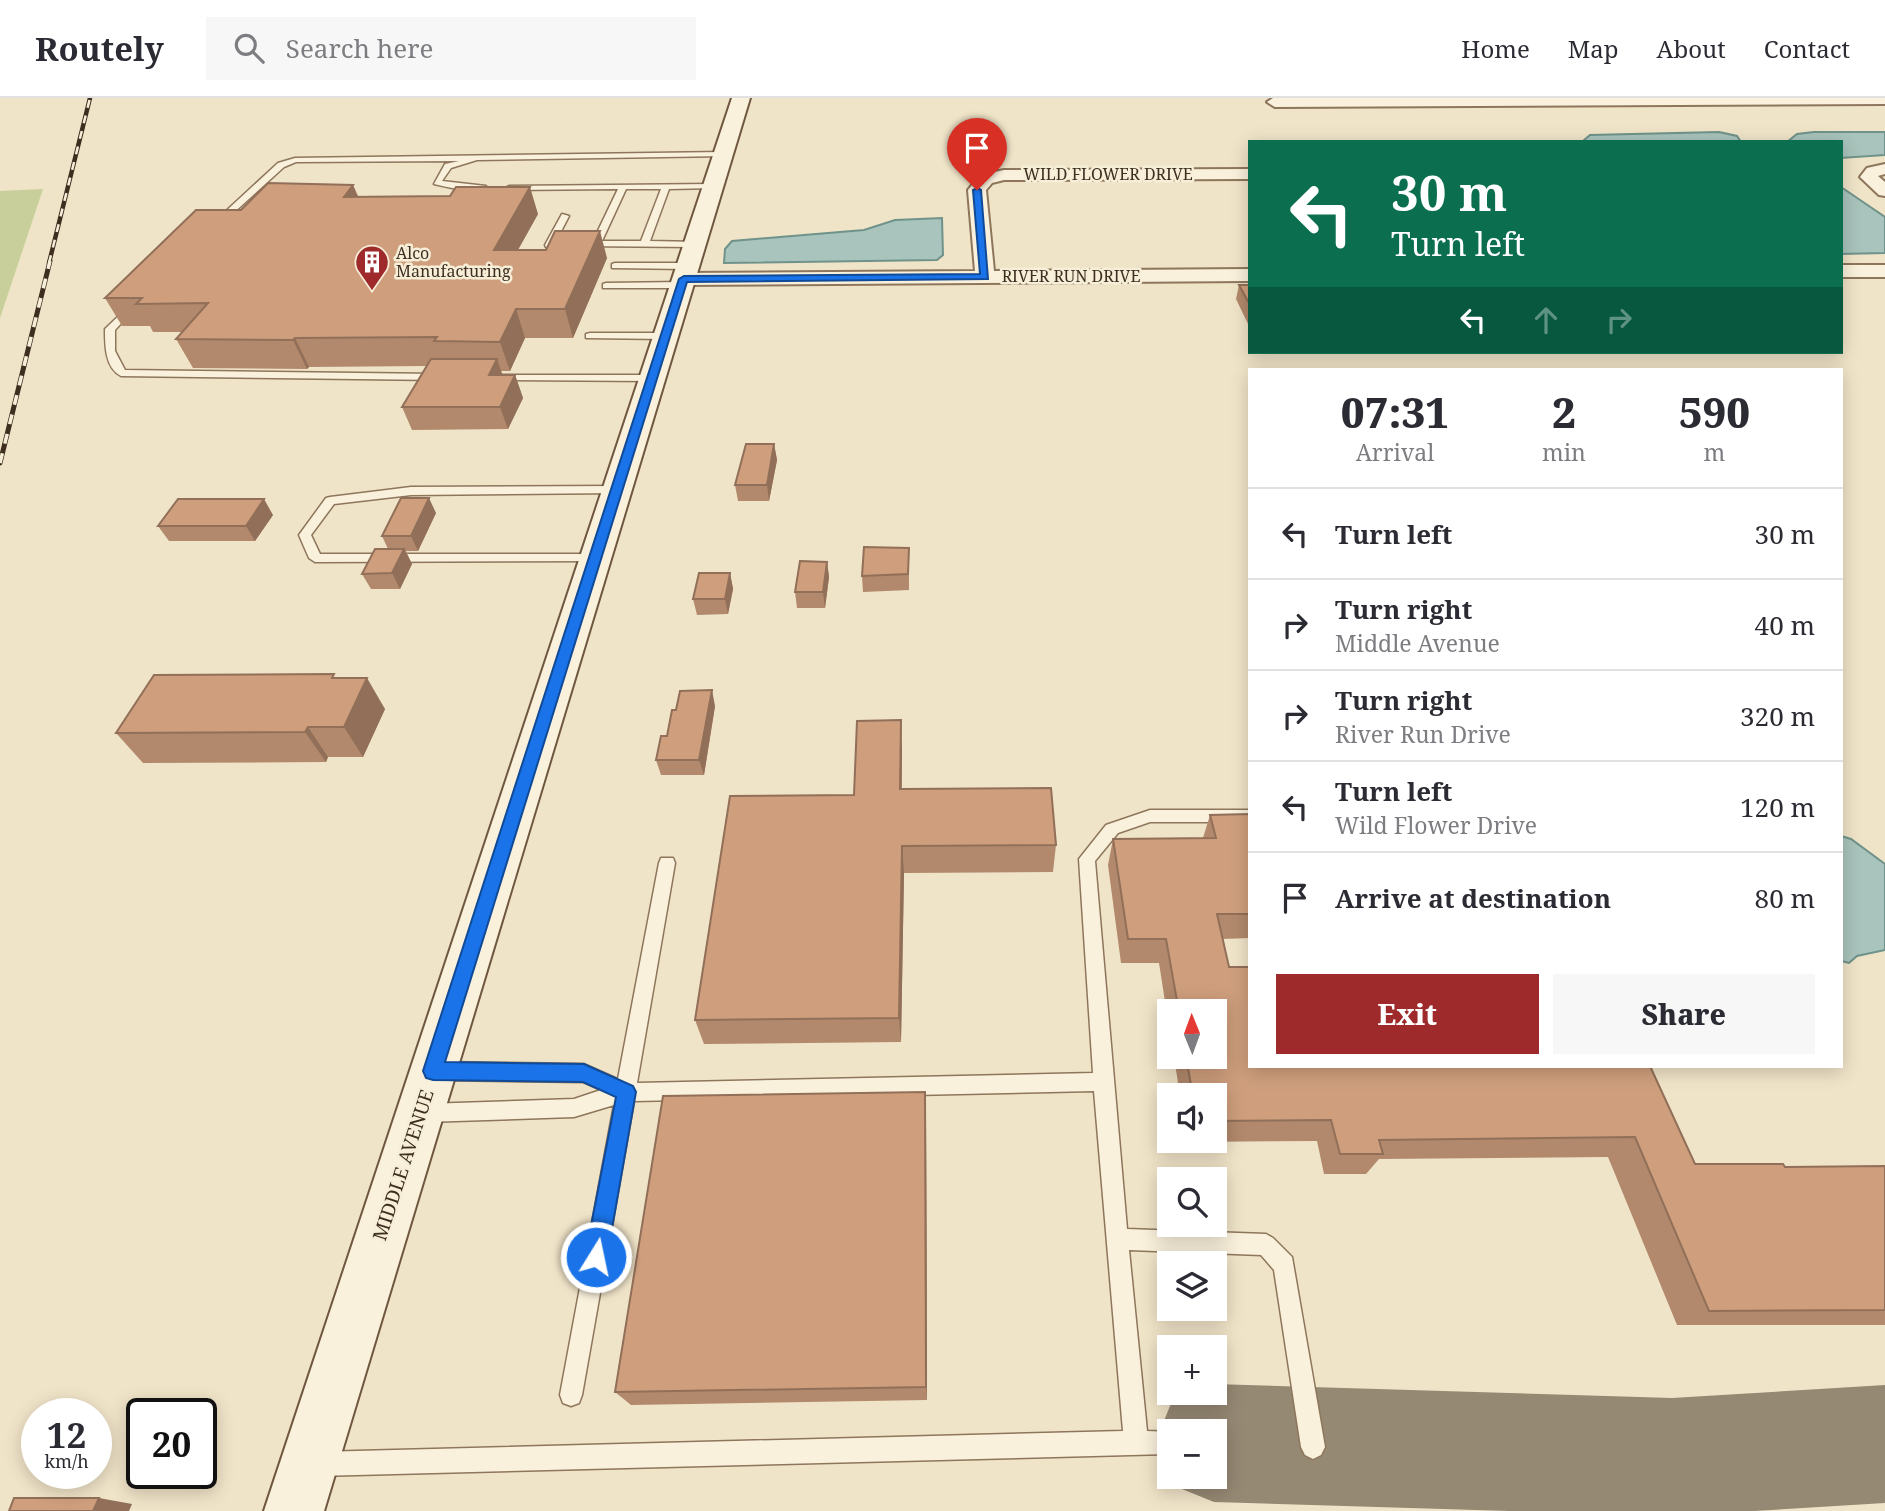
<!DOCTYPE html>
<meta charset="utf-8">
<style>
:root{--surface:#fff;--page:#f7f7f7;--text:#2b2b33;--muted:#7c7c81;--line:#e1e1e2;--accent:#9e2a2b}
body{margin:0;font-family:"Noto Serif",serif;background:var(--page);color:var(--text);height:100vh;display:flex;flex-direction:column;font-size:26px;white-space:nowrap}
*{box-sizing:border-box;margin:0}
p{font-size:23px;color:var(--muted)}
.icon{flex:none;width:38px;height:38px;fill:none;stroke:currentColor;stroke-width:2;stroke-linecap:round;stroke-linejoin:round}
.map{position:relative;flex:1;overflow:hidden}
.drawer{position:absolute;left:1248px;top:270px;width:595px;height:700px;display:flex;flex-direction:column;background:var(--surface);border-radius:0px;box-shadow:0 4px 18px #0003}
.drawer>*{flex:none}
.guide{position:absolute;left:1248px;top:42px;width:595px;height:214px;border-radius:0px;box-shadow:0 4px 18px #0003;background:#0b6e4f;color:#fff;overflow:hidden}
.needle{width:46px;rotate:359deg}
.buttons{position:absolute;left:1157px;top:901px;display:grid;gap:14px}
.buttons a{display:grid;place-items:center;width:70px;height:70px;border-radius:0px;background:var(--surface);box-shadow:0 4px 18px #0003;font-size:35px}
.speed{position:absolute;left:21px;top:1300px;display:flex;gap:14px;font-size:35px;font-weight:700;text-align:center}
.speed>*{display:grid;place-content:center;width:91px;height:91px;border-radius:50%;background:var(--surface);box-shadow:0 4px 18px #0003;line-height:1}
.speed small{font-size:18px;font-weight:400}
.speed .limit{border:4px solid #111;border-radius:10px;background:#fff;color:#111}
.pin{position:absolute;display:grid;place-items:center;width:60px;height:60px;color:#fff;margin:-72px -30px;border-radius:50% 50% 50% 0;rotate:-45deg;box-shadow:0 0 7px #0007}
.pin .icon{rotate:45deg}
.me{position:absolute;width:77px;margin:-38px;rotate:10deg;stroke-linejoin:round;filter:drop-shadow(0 0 5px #0008)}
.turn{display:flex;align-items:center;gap:24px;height:147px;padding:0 28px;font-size:32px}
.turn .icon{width:91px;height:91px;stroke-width:2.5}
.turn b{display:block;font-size:49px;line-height:60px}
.lanes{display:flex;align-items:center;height:66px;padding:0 28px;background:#0003;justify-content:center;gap:35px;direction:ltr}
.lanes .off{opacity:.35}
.eta{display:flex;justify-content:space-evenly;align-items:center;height:119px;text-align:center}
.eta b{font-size:42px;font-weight:800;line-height:49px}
.button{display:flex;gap:14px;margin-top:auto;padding:14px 28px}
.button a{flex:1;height:80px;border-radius:0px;background:var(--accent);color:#fff;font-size:28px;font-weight:800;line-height:80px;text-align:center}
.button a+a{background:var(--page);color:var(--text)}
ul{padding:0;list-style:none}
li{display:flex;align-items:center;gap:21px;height:91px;padding:0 28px;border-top:2px solid var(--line)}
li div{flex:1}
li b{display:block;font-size:26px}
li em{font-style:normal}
header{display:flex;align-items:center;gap:42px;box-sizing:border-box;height:98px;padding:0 35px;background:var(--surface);border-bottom:2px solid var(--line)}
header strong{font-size:33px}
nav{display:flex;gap:38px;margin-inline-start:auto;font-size:24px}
.search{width:490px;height:63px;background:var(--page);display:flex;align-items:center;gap:18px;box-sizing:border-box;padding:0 24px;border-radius:0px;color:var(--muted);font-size:26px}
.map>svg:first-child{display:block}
.green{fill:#c9cf9b}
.water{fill:#a9c4bc;stroke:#6f938a;stroke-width:2}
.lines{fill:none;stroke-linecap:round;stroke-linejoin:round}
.taxiway{fill:#968974;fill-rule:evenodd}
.lane-casing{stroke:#8d765c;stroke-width:3}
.street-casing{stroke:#8d765c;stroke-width:4}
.secondary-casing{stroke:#6f573f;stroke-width:4}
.lane{fill:#faf1dc;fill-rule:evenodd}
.street{fill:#faf1dc;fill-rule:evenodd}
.secondary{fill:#faf1dc;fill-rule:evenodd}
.rail-far1-casing{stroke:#3d2e20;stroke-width:4.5}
.rail-casing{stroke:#3d2e20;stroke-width:5}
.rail-far1{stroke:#f7eed8;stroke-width:2.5;stroke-dasharray:8;stroke-linecap:butt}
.rail{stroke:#f7eed8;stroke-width:3.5;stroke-dasharray:10;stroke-linecap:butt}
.wall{fill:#b2896c}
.shaded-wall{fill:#916f58}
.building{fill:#cf9f7d;stroke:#916f58;stroke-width:2}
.route{fill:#1a73e8;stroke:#114b97;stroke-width:2}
.labels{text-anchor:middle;stroke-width:5;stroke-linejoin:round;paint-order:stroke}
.far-street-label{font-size:16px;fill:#3d2e20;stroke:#f7eed8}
.far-poi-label{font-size:16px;fill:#3d2e20;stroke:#f7eed8;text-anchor:start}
.street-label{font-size:19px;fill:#3d2e20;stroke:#f7eed8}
</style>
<header>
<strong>Routely</strong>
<div class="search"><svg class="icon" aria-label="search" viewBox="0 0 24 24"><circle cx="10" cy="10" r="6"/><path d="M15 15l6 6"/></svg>Search here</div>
<nav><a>Home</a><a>Map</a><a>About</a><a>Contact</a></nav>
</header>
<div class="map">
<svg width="1885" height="1413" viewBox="0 0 1885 1413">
<rect width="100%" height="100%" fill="#f0e4c8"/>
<path class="green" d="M 43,91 L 0,220 L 0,93 Z"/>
<path class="water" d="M 1719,34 L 1737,38 L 1741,44 L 1583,43 L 1590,37 Z
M 1814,34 L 1885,34 L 1885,57 L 1841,60 L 1841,44 L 1787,44 L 1797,36 Z
M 1841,89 L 1885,119 L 1885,155 L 1841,156 Z
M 942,120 L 943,157 L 937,162 L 724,165 L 725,151 L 732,143 L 864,132 L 895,122 Z
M 1841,738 L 1851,741 L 1885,766 L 1885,852 L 1857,858 L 1849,865 L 1841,863 Z"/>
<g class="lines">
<path class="taxiway" d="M 1214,1286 L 1672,1300 L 1885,1287 L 1885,1405 L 1754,1413 L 1509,1413 L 1214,1404 L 1172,1387 L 1169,1379 L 1214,1379 L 1214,1334 L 1169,1334 L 1169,1378 L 1155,1345 L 1172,1303 L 1193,1295 L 1214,1295 Z"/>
<g class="lane-casing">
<path id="lane" d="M 723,54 L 726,58 L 477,62 L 451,70 L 442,83 L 486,88 L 486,92 C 468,94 451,90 434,86 L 445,66 L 459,63 L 296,64 L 284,69 L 220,127 L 213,125 L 278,65 L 295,60 Z
M 713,86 L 716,86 L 716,90 L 669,91 L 650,143 L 698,144 L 699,146 L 695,149 L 579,148 L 579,144 L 593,143 L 618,91 L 509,92 L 505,90 L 509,88 ZM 626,91 L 661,91 L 641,143 L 602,143 Z
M 562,116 L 569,118 L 555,145 L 556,147 L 546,149 L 545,147 Z
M 615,165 L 688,165 L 693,168 L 688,171 L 612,170 L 612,166 Z
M 606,185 L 682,184 L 687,187 L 682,190 L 603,190 L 603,186 Z
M 133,204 L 138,207 L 115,232 L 115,253 L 125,272 L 439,276 L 444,279 L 439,282 L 121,278 C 105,270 105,247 105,231 Z
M 590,235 L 666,235 L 671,238 L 666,241 L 586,240 L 586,236 Z
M 497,277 L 652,277 L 657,280 L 652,283 L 493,282 L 493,278 Z
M 617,388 L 621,389 L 621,395 L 411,397 L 334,406 L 311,437 L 320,456 L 601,456 L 602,459 L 596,463 L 315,464 L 309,460 L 299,437 L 326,400 L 330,399 L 411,389 Z
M 1150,712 L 1250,712 L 1250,724 L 1150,724 L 1118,735 L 1095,763 L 1127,1131 L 1266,1136 L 1273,1140 L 1292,1159 L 1325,1349 L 1321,1357 L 1313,1361 L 1305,1357 L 1301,1349 L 1274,1172 L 1261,1157 L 1129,1152 L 1147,1333 L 1172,1334 L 1169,1334 L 1169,1356 L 318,1378 L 310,1374 L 306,1366 L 310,1358 L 318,1354 L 1123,1333 L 1094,993 L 634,1003 L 582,1297 L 579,1305 L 571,1308 L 563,1305 L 560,1297 L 614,1007 L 574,1019 L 425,1024 L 418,1022 L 415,1015 L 418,1008 L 425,1006 L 574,1001 L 601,992 L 583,984 L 435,982 L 428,979 L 426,973 L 428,967 L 435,964 L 584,966 L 618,981 L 659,765 L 661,760 L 673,760 L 675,765 L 637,985 L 1093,975 L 1079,761 L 1106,727 Z"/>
</g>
<g class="street-casing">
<path id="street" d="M 1273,0 L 1885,0 L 1885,6 L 1275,9 L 1267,4 Z
M 1885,66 L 1885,76 L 1878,78 L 1885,84 L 1885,98 L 1879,97 L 1860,79 L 1867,70 Z
M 1250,71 L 1250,81 L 1004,82 L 992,85 L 986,92 L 994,173 L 1250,171 L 1250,183 L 683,187 L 676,185 L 673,181 L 676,177 L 683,175 L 975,173 L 968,92 L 980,77 L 1004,72 Z
M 1841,167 L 1885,167 L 1885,179 L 1841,179 Z"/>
</g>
<g class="secondary-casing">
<path id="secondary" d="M 732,0 L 750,0 L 324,1413 L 264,1413 Z"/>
</g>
<use href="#lane" class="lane"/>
<use href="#street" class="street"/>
<use href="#secondary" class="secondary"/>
<g class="rail-far1-casing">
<path id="rail-far1" d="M 49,165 L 90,0"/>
</g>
<g class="rail-casing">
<path id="rail" d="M 0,365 L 50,163"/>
</g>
<use href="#rail-far1" class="rail-far1"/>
<use href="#rail" class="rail"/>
</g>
<path class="wall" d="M 353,87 L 358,98 L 538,116 L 518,152 L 607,160 L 573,240 L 525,240 L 510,273 L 501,273 L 502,277 L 515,277 L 523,300 L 508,331 L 412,332 L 402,309 L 426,268 L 309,269 L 307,271 L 193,270 L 176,241 L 182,234 L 153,234 L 150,228 L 122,228 L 105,200 L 241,112 Z
M 1239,187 L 1250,187 L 1250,225 L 1248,226 L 1236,201 Z
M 774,346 L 777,362 L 769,403 L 738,403 L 735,387 Z
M 436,415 L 418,453 L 406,453 L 412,466 L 400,491 L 371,491 L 362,476 L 388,451 L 382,438 Z
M 273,417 L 255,443 L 169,443 L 158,428 Z
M 827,464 L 829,479 L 825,510 L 797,510 L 795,494 Z
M 909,466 L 909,492 L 863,494 L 862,478 Z
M 730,475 L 733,491 L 728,516 L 697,517 L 693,501 Z
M 337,580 L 385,611 L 363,659 L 328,659 L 326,664 L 143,665 L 116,635 Z
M 715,608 L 704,677 L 661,677 L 656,662 L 667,638 Z
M 902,651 L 902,691 L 1056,747 L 1053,774 L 904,775 L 901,944 L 704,946 L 695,922 L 854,697 Z
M 1250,716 L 1250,840 L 1222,841 L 1229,869 L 1650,968 L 1695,1066 L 1785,1069 L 1885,1068 L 1885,1227 L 1677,1227 L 1608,1059 L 1379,1061 L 1366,1076 L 1324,1076 L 1317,1043 L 1188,1044 L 1214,1043 L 1214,998 L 1180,998 L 1174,959 L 1214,959 L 1214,914 L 1169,914 L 1169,929 L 1159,865 L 1121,865 L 1108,767 L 1113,741 L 1203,740 L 1210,717 Z
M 926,1017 L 927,1302 L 631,1307 L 615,1294 Z"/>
<path class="shaded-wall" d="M 353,87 L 364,114 L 344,99 Z
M 530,89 L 538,116 L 502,180 L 494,152 Z
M 600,133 L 607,160 L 573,240 L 565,211 Z
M 516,211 L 525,240 L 510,273 L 500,244 Z
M 295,240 L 309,269 L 307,271 L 293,242 Z
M 497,261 L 505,284 L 489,277 Z
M 515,277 L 523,300 L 508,331 L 500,309 Z
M 774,346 L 777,362 L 769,403 L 767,387 Z
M 429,400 L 436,415 L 418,453 L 411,438 Z
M 264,401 L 273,417 L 255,443 L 246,428 Z
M 404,451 L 412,466 L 400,491 L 392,475 Z
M 827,464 L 829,479 L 825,510 L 823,494 Z
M 730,475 L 733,491 L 728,516 L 725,501 Z
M 367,580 L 385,611 L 363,659 L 344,629 Z
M 712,592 L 715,608 L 704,677 L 699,662 Z
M 901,622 L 902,651 L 901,719 L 900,691 Z
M 308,629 L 328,659 L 326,664 L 305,634 Z
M 902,748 L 904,775 L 901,944 L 899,920 Z
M 925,994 L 926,1017 L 927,1302 L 926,1289 Z
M 99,1400 L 132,1406 L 129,1413 L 93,1413 Z"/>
<path class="building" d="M 268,85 L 353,87 L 344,99 L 450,98 L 456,89 L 530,89 L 494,152 L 546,152 L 555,133 L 600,133 L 565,211 L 516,211 L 500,244 L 434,243 L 437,239 L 295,240 L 293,242 L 176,241 L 208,205 L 136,206 L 142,200 L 105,200 L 196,112 L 241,112 Z
M 1239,187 L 1250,187 L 1250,207 Z
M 431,261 L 497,261 L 489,277 L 515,277 L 500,309 L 402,309 Z
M 746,346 L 774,346 L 767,387 L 735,387 Z
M 401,400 L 429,400 L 411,438 L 382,438 Z
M 178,401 L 264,401 L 246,428 L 158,428 Z
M 864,449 L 909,450 L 908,476 L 862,478 Z
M 375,451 L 404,451 L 392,475 L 362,476 Z
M 800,463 L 827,464 L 823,494 L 795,494 Z
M 699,475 L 730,475 L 725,501 L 693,501 Z
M 334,576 L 332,580 L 367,580 L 344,629 L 308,629 L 305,634 L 116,635 L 154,577 Z
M 712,592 L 699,662 L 656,662 L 661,638 L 667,638 L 672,612 L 676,612 L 680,593 Z
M 901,622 L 900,691 L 1051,690 L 1056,747 L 902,748 L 899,920 L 695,922 L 730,698 L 854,697 L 857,623 Z
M 1250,716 L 1250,816 L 1217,816 L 1229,869 L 1250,869 L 1250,968 L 1650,968 L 1695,1066 L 1783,1066 L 1785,1069 L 1885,1068 L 1885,1212 L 1709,1213 L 1635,1039 L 1379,1042 L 1383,1056 L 1340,1056 L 1331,1022 L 1214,1023 L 1214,998 L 1193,998 L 1186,959 L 1214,959 L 1214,914 L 1179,914 L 1166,841 L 1128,841 L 1113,741 L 1216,740 L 1210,717 Z
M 925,994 L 926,1289 L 615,1294 L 663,998 Z
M 14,1400 L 99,1400 L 93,1413 L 9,1413 Z"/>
<path class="route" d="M 977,90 L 981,92 L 988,181 L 687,184 L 445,964 L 584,966 L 633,988 L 636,994 L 607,1159 L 604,1167 L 596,1170 L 588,1167 L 585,1159 L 616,999 L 583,984 L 433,982 L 426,980 L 423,973 L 679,181 L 684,178 L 980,176 L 973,92 Z"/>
<defs>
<g id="building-pin" transform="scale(1.75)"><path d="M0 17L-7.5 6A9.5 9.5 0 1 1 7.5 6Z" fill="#9e2a2b" stroke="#f7eed8"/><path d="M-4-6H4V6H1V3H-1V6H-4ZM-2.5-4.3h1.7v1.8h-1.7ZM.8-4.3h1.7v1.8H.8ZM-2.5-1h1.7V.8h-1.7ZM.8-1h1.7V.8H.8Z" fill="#fff"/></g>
</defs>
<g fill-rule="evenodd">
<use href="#building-pin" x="372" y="164"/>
</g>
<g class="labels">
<g class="far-street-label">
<text x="1108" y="82">WILD FLOWER DRIVE</text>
<text x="1071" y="184">RIVER RUN DRIVE</text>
</g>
<g class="far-poi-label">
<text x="396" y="161">Alco<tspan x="396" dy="18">Manufacturing</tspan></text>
</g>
<g class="street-label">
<text transform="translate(403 1067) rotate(-72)" y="7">MIDDLE AVENUE</text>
</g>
</g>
</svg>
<div class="buttons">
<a><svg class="needle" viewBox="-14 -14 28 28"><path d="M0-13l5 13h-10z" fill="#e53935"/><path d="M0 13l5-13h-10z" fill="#7c7c81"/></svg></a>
<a><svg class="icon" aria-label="sound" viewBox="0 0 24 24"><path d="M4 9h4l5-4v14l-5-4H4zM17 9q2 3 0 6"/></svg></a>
<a><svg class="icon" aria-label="search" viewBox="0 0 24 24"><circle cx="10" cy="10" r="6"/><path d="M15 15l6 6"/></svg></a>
<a><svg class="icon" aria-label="layers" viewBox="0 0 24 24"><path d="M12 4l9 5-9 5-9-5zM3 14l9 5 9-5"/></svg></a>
<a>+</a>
<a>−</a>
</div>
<div class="speed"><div>12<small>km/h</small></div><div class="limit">20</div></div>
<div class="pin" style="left:977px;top:92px;background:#d93025"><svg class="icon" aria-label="arrive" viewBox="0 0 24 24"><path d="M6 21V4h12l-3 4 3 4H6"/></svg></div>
<svg class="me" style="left:596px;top:1159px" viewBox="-20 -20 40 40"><circle r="17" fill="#1a73e8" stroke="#fff" stroke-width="3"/><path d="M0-11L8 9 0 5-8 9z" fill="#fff"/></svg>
<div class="guide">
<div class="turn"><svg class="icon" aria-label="left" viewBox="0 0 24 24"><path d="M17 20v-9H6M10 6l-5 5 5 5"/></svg><div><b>30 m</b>Turn left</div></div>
<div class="lanes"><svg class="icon" aria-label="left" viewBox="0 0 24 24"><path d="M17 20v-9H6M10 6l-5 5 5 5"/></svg><svg class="icon off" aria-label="ahead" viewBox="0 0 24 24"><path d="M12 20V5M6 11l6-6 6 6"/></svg><svg class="icon off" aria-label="right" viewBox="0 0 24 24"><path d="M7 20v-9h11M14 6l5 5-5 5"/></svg></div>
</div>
<section class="drawer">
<div class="eta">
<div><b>07:31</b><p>Arrival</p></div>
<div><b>2</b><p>min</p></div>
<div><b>590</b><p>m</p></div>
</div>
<ul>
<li><svg class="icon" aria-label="left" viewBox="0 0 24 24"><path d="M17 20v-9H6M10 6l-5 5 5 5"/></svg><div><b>Turn left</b></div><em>30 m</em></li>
<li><svg class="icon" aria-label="right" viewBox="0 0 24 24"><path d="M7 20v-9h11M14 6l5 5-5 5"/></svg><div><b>Turn right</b><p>Middle Avenue</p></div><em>40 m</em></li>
<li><svg class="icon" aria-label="right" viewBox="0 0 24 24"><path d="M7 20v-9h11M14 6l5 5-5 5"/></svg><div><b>Turn right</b><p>River Run Drive</p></div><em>320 m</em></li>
<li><svg class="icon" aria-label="left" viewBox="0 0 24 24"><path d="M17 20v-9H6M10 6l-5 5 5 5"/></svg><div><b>Turn left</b><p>Wild Flower Drive</p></div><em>120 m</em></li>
<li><svg class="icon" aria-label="arrive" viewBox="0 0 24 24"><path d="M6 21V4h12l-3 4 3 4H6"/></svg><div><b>Arrive at destination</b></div><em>80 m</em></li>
</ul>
<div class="button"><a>Exit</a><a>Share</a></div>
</section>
</div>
